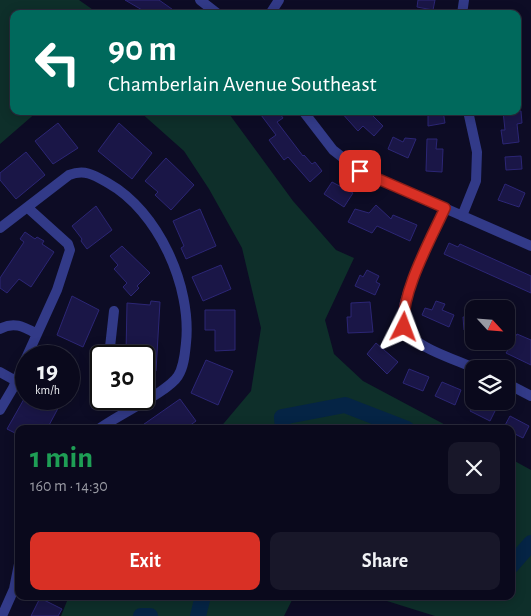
<!DOCTYPE html>
<meta charset="utf-8">
<style>
:root{--surface:#0a091c;--page:#181729;--text:#f1f3f6;--muted:#999aa3;--line:#2a2a3b;--accent:#d93025}
body{margin:0;font-family:"Alegreya Sans",sans-serif;background:var(--page);color:var(--text);height:100vh;display:flex;flex-direction:column;font-size:19px;white-space:nowrap}
*{box-sizing:border-box;margin:0}
p{font-size:16px;color:var(--muted)}
.icon{flex:none;width:28px;height:28px;fill:none;stroke:currentColor;stroke-width:2;stroke-linecap:round;stroke-linejoin:round}
.map{position:relative;flex:1;overflow:hidden}
.drawer{position:absolute;left:15px;top:425px;width:500px;height:175px;display:flex;flex-direction:column;background:var(--surface);border-radius:10px;box-shadow:0 2px 12px #0003,0 0 0 1px var(--line)}
.drawer>*{flex:none}
.banner{position:absolute;left:10px;top:10px;width:511px;height:105px;border-radius:10px;box-shadow:0 2px 12px #0003,0 0 0 1px var(--line);background:#00695c;color:#fff;overflow:hidden}
.needle{width:32px;rotate:116deg}
.buttons{position:absolute;left:465px;top:300px;display:grid;gap:10px}
.buttons a{display:grid;place-items:center;width:50px;height:50px;border-radius:10px;background:var(--surface);box-shadow:0 2px 12px #0003,0 0 0 1px var(--line);font-size:25px}
.speed{position:absolute;left:15px;top:345px;display:flex;gap:10px;font-size:25px;font-weight:700;text-align:center}
.speed>*{display:grid;place-content:center;width:65px;height:65px;border-radius:50%;background:var(--surface);box-shadow:0 2px 12px #0003,0 0 0 1px var(--line);line-height:1}
.speed small{font-size:12px;font-weight:400}
.speed .limit{border:2px solid #111;border-radius:8px;background:#fff;color:#111}
.pin{position:absolute;display:grid;place-items:center;width:42px;height:42px;color:#fff;margin:-21px;border-radius:10px;box-shadow:0 2px 8px #0006}
.me{position:absolute;width:55px;margin:-28px;rotate:3deg;stroke-linejoin:round;filter:drop-shadow(0 0 4px #0008)}
.turn{display:flex;align-items:center;gap:18px;height:105px;padding:0 15px;font-size:22px}
.turn .icon{width:65px;height:65px;stroke-width:2.5}
.turn b{display:block;font-size:35px;line-height:42px}
.round{display:grid;place-items:center;flex:none;width:52px;height:52px;border-radius:10px;background:var(--page)}
.overview{display:flex;align-items:center;justify-content:space-between;height:85px;padding:0 15px}
h1{font-size:30px;font-weight:700;line-height:38px;color:#1e9e55}
.button{display:flex;gap:10px;margin-top:auto;padding:10px 15px}
.button a{flex:1;height:58px;border-radius:10px;background:var(--accent);color:#fff;font-size:20px;font-weight:700;line-height:58px;text-align:center}
.button a+a{background:var(--page);color:var(--text)}
.map>svg:first-child{display:block}
.green{fill:#0e2f2a}
.lines{fill:none;stroke-linecap:round;stroke-linejoin:round}
.river{stroke:#052445;stroke-width:16}
.building{fill:#1a1647;stroke:#2c2675}
.minor{stroke:#323a88;stroke-width:10}
.route-casing{stroke:#8d1f18;stroke-width:12}
.route{stroke:#d93025;stroke-width:9}
</style>
<div class="map">
<svg width="531" height="616" viewBox="0 0 531 616">
<rect width="100%" height="100%" fill="#0d0c25"/>
<path class="green" d="M 0,0 L 79,0 L 99,14 L 14,14 L 14,111 L 38,111 L 0,144 Z
M 139,111 L 227,111 L 293,201 L 336,250 L 354,258 L 325,320 L 334,354 L 363,381 L 453,429 L 219,429 L 251,391 L 261,328 L 242,248 L 209,189 L 184,151 Z
M 511,459 L 531,470 L 531,616 L 435,616 L 371,596 L 511,596 Z
M 69,596 L 294,596 L 284,616 L 61,616 Z"/>
<g class="lines">
<path class="river" d="M 283,429 L 282,417 L 345,405 L 407,429
M 511,566 L 531,543
M 141,616 L 150,616
M 198,616 L 203,596"/>
</g>
<path class="building" d="M 125,0 L 159,0 L 179,14 L 149,14 Z
M 418,0 L 435,0 L 433,10 L 417,7 Z
M 258,111 L 278,111 L 283,118 L 277,122 L 303,156 L 304,155 L 312,164 L 315,162 L 322,171 L 310,182 L 288,157 L 284,160 L 269,140 L 276,135 Z
M 340,111 L 368,111 L 383,126 L 374,136 L 363,126 L 358,131 Z
M 428,111 L 443,111 L 445,123 L 428,126 Z
M 503,111 L 521,111 L 522,123 L 517,124 L 519,142 L 503,144 L 501,130 L 505,130 Z
M 58,123 L 78,148 L 53,164 L 35,141 Z
M 119,123 L 152,153 L 132,179 L 98,151 Z
M 393,137 L 403,142 L 405,138 L 416,139 L 408,158 L 388,149 Z
M 427,139 L 437,139 L 436,149 L 443,149 L 442,172 L 426,171 Z
M 26,152 L 45,175 L 16,199 L 0,180 L 0,173 Z
M 521,156 L 522,169 L 506,170 L 505,157 Z
M 166,158 L 194,185 L 171,210 L 155,195 L 158,192 L 145,181 Z
M 332,182 L 353,193 L 344,207 L 324,194 Z
M 505,184 L 525,193 L 519,207 L 498,200 Z
M 376,205 L 391,219 L 393,215 L 417,225 L 410,241 L 377,226 L 372,233 L 348,222 L 355,209 L 369,213 Z
M 96,206 L 112,230 L 87,249 L 81,241 L 82,239 L 72,226 Z
M 200,209 L 216,246 L 186,259 L 181,248 L 184,246 L 173,221 Z
M 25,232 L 35,239 L 37,237 L 44,241 L 42,244 L 54,252 L 31,287 L 19,279 L 7,293 L 0,288 L 0,278 L 24,242 L 20,239 Z
M 449,243 L 458,247 L 460,244 L 531,276 L 531,293 L 444,254 Z
M 122,246 L 150,273 L 137,286 L 139,288 L 131,296 L 123,287 L 127,283 L 114,269 L 118,265 L 110,256 Z
M 221,265 L 231,289 L 203,301 L 192,277 Z
M 367,270 L 379,276 L 376,282 L 380,284 L 375,295 L 355,286 L 360,275 L 363,277 Z
M 72,296 L 99,310 L 83,347 L 57,335 Z
M 151,301 L 160,302 L 156,371 L 144,370 L 144,356 L 126,353 L 127,303 L 150,305 Z
M 436,301 L 445,304 L 442,310 L 454,315 L 449,327 L 422,315 L 425,308 L 432,310 Z
M 370,302 L 373,332 L 348,333 L 347,317 L 351,317 L 351,303 Z
M 205,310 L 235,310 L 235,350 L 215,351 L 215,330 L 205,330 Z
M 463,317 L 474,317 L 474,331 L 464,330 Z
M 517,334 L 531,340 L 531,365 L 506,353 L 508,350 L 489,341 L 506,341 L 506,336 L 514,339 Z
M 376,343 L 398,362 L 387,374 L 367,354 Z
M 206,360 L 233,371 L 218,405 L 191,393 Z
M 409,369 L 429,377 L 423,391 L 403,383 Z
M 442,382 L 461,390 L 455,405 L 435,396 Z
M 24,399 L 63,399 L 47,429 L 19,429 L 19,435 L 7,429 Z
M 180,399 L 196,421 L 185,429 L 137,429 Z
M 475,401 L 484,401 L 497,407 L 490,421 L 470,411 Z
M 510,416 L 529,426 L 523,438 L 511,432 L 511,429 L 503,429 Z
M 40,598 L 62,609 L 58,616 L 31,616 Z"/>
<g class="lines">
<path class="minor" d="M 200,0 L 218,14
M 270,14 L 279,0
M 462,14 L 464,0
M 303,111 L 333,150 L 360,171 L 531,246
M 445,208 C 432,237 408,282 403,311 C 401,320 404,331 410,336 C 422,349 459,361 476,369
M 462,216 L 476,181 L 477,152 L 468,111
M 0,228 L 69,175 C 85,169 94,175 108,183 C 158,211 192,286 186,343 C 185,353 184,367 178,376 C 168,392 117,415 99,429
M 0,329 C 14,321 24,327 37,334
M 27,356 L 57,290 L 70,250 L 68,244 L 28,208
M 109,356 L 114,311
M 0,372 L 16,381
M 506,383 L 531,396
M 119,399 L 127,411
M 0,410 L 13,388 L 26,358
M 2,616 L 14,589 L 19,564"/>
</g>
<g class="lines">
<g class="route-casing">
<path id="route" d="M 360,171 L 445,208 C 431,239 400,294 404,327"/>
</g>
<use href="#route" class="route"/>
</g>
</svg>
<div class="buttons">
<a><svg class="needle" viewBox="-14 -14 28 28"><path d="M0-13l5 13h-10z" fill="#e53935"/><path d="M0 13l5-13h-10z" fill="#999aa3"/></svg></a>
<a><svg class="icon" aria-label="layers" viewBox="0 0 24 24"><path d="M12 4l9 5-9 5-9-5zM3 14l9 5 9-5"/></svg></a>
</div>
<div class="speed"><div>19<small>km/h</small></div><div class="limit">30</div></div>
<div class="pin" style="left:360px;top:171px;background:#d93025"><svg class="icon" aria-label="arrive" viewBox="0 0 24 24"><path d="M6 21V4h12l-3 4 3 4H6"/></svg></div>
<svg class="me" style="left:404px;top:327px" viewBox="-20 -20 40 40"><path d="M0-17L14 15 0 8-14 15z" fill="#d93025" stroke="#fff" stroke-width="4"/></svg>
<div class="banner">
<div class="turn"><svg class="icon" aria-label="left" viewBox="0 0 24 24"><path d="M17 20v-9H6M10 6l-5 5 5 5"/></svg><div><b>90 m</b>Chamberlain Avenue Southeast</div></div>
</div>
<section class="drawer">
<div class="overview"><div><h1>1 min</h1><p>160 m · 14:30</p></div><a class="round"><svg class="icon" aria-label="close" viewBox="0 0 24 24"><path d="M6 6l12 12M18 6L6 18"/></svg></a></div>
<div class="button"><a>Exit</a><a>Share</a></div>
</section>
</div>
